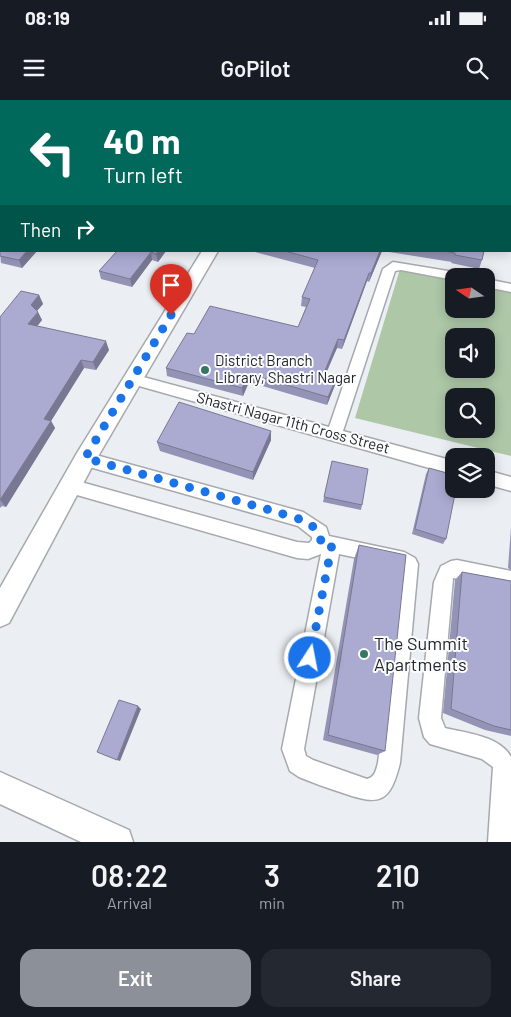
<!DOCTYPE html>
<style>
:root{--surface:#171b24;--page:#242831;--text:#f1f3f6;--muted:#9ea1a6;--accent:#8c9099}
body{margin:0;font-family:Barlow,sans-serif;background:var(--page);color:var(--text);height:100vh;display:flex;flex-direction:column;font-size:19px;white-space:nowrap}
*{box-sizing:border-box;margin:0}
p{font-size:16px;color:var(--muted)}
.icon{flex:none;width:28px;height:28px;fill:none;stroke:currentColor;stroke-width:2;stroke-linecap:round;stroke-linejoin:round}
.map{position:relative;height:742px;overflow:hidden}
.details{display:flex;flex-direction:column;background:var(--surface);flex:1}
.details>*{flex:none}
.guide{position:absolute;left:0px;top:0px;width:511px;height:152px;box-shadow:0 2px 12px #0003;background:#00695c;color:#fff;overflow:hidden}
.needle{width:32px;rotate:283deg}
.controls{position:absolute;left:445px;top:168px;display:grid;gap:10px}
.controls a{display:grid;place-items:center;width:50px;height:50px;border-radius:10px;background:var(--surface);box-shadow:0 2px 12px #0003;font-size:25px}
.pin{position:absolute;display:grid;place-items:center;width:42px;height:42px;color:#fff;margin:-51px -21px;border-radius:50% 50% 50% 0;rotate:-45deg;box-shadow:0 0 5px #0007}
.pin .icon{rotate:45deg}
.me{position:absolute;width:55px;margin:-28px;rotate:11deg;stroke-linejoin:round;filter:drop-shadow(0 0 4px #0008)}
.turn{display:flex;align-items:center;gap:18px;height:105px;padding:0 20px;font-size:22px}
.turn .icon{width:65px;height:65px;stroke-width:2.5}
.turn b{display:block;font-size:35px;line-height:42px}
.then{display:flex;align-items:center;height:48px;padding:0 20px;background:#0003;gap:10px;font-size:19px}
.eta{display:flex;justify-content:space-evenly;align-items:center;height:85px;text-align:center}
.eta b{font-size:30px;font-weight:600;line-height:35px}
.button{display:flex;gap:10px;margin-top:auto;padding:10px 20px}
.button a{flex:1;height:58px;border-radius:15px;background:var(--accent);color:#fff;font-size:20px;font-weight:600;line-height:58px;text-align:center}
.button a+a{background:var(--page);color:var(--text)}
.status{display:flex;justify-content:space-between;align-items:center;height:35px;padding:0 25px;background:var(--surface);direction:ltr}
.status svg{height:14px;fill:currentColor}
header{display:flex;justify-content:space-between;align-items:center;height:65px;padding:0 20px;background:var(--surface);font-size:22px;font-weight:600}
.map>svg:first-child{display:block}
.green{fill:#adc7a7;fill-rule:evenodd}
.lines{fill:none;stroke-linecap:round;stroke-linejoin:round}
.street-casing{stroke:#a6a9ad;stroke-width:3}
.secondary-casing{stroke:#a6a9ad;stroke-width:3}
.street{fill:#fff;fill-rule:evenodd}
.secondary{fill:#fff;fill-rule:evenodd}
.wall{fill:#9393b5}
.shaded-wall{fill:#787893}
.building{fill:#ababd2;stroke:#787893}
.route{stroke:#1a73e8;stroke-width:9;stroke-dasharray:0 16.2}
.poi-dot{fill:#367664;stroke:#fafcfe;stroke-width:2}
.labels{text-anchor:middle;stroke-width:4;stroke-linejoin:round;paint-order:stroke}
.poi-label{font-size:15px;fill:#232526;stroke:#fafcfe;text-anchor:start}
.street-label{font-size:15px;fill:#232526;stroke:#fafcfe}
.near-poi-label{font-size:18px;fill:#232526;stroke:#fafcfe;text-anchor:start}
</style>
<div class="status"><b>08:19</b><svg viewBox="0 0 49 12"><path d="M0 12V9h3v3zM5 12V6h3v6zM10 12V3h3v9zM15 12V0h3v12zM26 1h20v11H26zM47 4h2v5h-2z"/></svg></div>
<header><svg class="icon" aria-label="menu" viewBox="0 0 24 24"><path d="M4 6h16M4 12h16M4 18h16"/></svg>GoPilot<svg class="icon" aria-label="search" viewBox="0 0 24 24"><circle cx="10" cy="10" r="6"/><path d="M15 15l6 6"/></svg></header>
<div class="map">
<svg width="511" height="742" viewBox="0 0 511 742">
<rect width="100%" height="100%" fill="#ebeff3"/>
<path class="green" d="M 400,169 L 454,180 L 454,209 L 486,209 L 486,187 L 511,192 L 511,356 L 355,318 ZM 454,236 L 486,236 L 486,269 L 454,269 ZM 454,296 L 486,296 L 486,329 L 454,329 Z"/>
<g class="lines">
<g class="street-casing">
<path id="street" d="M 1,139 L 1,147 L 0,148 L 0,140 Z
M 393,162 L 454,172 L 460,176 L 454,176 L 454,180 L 401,170 L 395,171 L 343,331 L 454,361 L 454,375 L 132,284 L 127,283 L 125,279 L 127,275 L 132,274 L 329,327 L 383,169 Z
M 486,179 L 511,184 L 511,192 L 486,187 Z
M 85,352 L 303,412 L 326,427 L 329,436 L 404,452 L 415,458 L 418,464 L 400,663 C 390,703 380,706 343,693 C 328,688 313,683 299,677 L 290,671 L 282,649 L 321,454 L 308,459 L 297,458 L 70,393 L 64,391 L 62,386 L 64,381 L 70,379 L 297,442 L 309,443 L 312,440 L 312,437 L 298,426 L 79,364 L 77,359 L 79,354 ZM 339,454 L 400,467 L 378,663 C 376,670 375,677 367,679 L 313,660 L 306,656 L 304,649 Z
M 486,370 L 511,377 L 511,391 L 486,384 Z
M 457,460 L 511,471 L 511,489 L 453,478 L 441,618 L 445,628 C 466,633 500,636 511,657 L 511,742 L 488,742 L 493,667 L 482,659 L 430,644 L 424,637 L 419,618 L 434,482 L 441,466 L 451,461 Z"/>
</g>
<g class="secondary-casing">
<path id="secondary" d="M 202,151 L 218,151 L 93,365 L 9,523 L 0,527 L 0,488 L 77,353 Z
M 0,672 L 129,730 L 133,742 L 81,742 L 0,704 Z"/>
</g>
<use href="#street" class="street"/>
<use href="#secondary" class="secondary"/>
</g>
<path class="wall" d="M 0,0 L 205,0 L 205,1 L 1,1 L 1,139 L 0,138 Z
M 236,0 L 291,0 L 290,1 L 241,1 Z
M 511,0 L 511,79 L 510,79 L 510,1 Z
M 510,103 L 511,103 L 511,149 L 510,149 Z
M 1,151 L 37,151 L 22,168 L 1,163 L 0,152 Z
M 117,151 L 166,151 L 158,162 L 152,160 L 132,187 L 101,179 L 99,171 Z
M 255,151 L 382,151 L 369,182 L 367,181 L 342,249 L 337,248 L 326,274 L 337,277 L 335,285 L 327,305 L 249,282 L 243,296 L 167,276 L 166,268 L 194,234 L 298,227 L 306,207 L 301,206 L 302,197 L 315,168 L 255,152 Z
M 383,151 L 484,151 L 482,160 L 479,169 L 451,163 L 452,162 Z
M 39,195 L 43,204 L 37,211 L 42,220 L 37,226 L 109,250 L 96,270 L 84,268 L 51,321 L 55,328 L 6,407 L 2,406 L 0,408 L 0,217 Z
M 271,340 L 253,380 L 160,351 L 157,342 Z
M 332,361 L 362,405 L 361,410 L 323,402 Z
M 429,368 L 446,439 L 443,444 L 412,434 L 426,374 Z
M 511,427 L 511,470 L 508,468 Z
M 359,445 L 385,651 L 377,655 L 323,640 L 354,459 Z
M 462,472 L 511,481 L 511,636 L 485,630 L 443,613 L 455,480 Z"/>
<path class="shaded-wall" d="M 27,151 L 37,151 L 22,168 L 19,160 Z
M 158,151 L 166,151 L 158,162 L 156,154 Z
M 380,151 L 382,151 L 369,182 L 371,173 Z
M 151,152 L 152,160 L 132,187 L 130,179 Z
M 369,173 L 367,181 L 342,249 L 344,240 Z
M 39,195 L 43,204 L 34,214 L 31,205 Z
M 38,212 L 42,220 L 32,233 L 28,224 Z
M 338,239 L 337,248 L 322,281 L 324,273 Z
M 106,241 L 109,250 L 96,270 L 93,262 Z
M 81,260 L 84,268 L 51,321 L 55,328 L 6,407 L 0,400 L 44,319 Z
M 249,274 L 249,282 L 243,296 L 242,288 Z
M 337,277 L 335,285 L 327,305 L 328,297 Z
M 271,331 L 271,340 L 253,380 L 253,372 Z
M 138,606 L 141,609 L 120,661 L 117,660 Z"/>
<path class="building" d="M 0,0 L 199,0 L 198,1 L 1,1 L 1,131 L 0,131 Z
M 248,0 L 286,0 L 285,1 L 246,1 Z
M 355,0 L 511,0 L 511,70 L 510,69 L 510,1 L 354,1 Z
M 510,103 L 511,103 L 511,139 L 510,139 Z
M 1,151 L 27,151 L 19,160 L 0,156 L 0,152 Z
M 117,151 L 158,151 L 156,154 L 151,152 L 130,179 L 99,171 Z
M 285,151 L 380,151 L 371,173 L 369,173 L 344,240 L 338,239 L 324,273 L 337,277 L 328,297 L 249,274 L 242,288 L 166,268 L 187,233 L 194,234 L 210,206 L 298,227 L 310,199 L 302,197 L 318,160 Z
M 443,151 L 484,151 L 482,160 L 455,155 L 455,153 Z
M 21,191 L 39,195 L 31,205 L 38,212 L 28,224 L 106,241 L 93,262 L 81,260 L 44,319 L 51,321 L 0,400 L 0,217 Z
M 179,302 L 271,331 L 253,372 L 157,342 Z
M 332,361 L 368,369 L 362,405 L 324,397 Z
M 429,368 L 454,375 L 454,389 L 456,389 L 446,439 L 415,429 Z
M 359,445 L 406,455 L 385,651 L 328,635 Z
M 462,472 L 511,481 L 511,630 L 494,626 L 451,609 Z
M 119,600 L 138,606 L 117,660 L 97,652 Z"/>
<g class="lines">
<path class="route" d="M 171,215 L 85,358 L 277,412 C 294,418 319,421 321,442 L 332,444 L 310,558"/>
</g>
<g class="poi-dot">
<circle cx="205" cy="270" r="5"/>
<circle cx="364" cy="554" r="5"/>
</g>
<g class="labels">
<g class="poi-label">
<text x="215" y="266">District Branch<tspan x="215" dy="17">Library, Shastri Nagar</tspan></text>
</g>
<g class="street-label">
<text transform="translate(293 323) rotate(15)" y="5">Shastri Nagar 11th Cross Street</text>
</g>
<g class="near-poi-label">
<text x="374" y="550">The Summit<tspan x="374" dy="21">Apartments</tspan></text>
</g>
</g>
</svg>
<div class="controls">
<a><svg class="needle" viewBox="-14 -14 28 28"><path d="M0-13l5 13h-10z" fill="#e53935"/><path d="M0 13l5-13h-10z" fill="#9ea1a6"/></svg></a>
<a><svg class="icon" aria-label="sound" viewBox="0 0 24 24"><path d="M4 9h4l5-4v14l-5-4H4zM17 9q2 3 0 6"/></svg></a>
<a><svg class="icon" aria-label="search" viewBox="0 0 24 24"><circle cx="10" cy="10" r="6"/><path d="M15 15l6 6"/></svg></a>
<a><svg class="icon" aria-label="layers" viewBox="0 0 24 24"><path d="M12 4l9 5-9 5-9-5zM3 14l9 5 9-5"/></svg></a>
</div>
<div class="pin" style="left:171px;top:215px;background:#d93025"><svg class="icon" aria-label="arrive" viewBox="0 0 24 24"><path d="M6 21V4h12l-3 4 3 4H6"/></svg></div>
<svg class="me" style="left:310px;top:558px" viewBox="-20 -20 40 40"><circle r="17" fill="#1a73e8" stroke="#fff" stroke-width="3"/><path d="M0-11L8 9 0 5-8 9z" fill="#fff"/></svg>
<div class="guide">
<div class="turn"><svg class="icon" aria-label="left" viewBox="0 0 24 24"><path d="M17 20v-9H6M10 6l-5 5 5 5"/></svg><div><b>40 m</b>Turn left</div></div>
<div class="then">Then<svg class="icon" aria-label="right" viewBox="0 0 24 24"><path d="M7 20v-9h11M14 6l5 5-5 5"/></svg></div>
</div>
</div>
<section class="details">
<div class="eta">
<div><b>08:22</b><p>Arrival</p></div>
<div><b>3</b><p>min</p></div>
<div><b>210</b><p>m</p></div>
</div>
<div class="button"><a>Exit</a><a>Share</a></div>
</section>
